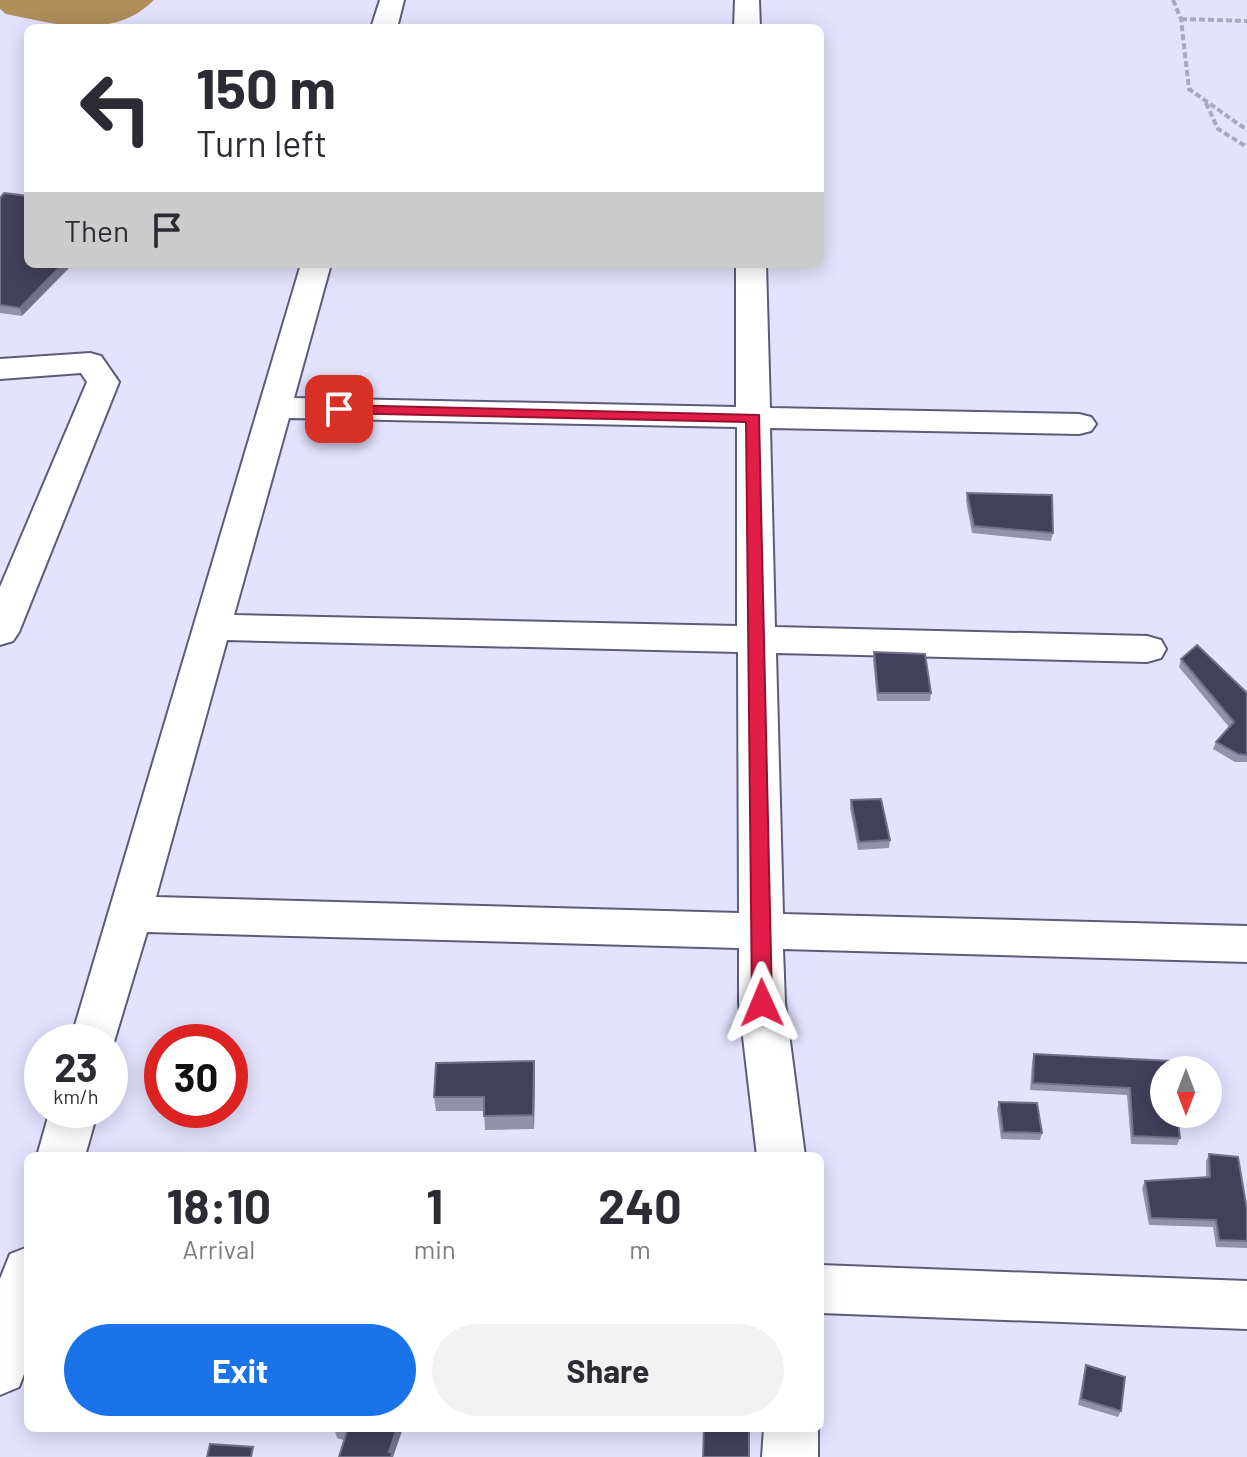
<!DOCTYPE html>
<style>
:root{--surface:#fff;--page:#f2f2f3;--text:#2b2b33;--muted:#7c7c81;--accent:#1a73e8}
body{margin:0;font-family:Barlow,sans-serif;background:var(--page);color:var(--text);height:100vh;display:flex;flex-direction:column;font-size:30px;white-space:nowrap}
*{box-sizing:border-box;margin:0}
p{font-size:26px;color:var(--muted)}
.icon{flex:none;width:44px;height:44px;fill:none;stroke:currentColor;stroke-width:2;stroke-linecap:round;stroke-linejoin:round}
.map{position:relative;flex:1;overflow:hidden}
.panel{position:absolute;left:24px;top:1152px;width:800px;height:280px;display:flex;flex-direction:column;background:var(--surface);border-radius:12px;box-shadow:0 4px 20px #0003}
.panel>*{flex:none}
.banner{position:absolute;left:24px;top:24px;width:800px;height:244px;border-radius:12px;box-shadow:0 4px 20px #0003;background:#fff;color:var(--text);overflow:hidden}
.needle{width:52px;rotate:180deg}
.fabs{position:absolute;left:1150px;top:1056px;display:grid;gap:16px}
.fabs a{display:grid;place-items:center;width:72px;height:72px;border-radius:50%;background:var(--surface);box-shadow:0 4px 20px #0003;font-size:40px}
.speed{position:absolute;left:24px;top:1024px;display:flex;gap:16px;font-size:40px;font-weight:700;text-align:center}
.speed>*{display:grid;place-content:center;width:104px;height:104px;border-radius:50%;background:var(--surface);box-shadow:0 4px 20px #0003;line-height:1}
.speed small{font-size:20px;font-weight:400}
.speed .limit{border:12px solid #d22;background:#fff;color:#111}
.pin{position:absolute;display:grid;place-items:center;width:68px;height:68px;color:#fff;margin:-34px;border-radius:16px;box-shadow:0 4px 12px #0006}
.me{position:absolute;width:88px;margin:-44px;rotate:359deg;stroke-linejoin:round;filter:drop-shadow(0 0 6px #0008)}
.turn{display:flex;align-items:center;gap:28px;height:168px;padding:0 40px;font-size:36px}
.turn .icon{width:104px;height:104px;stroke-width:2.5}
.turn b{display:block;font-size:56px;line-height:68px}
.then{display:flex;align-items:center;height:76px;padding:0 40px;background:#0003;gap:16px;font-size:30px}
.eta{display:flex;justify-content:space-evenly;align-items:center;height:136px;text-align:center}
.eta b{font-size:48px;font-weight:700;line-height:56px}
.primary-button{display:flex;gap:16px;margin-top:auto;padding:16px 40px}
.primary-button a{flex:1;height:92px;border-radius:48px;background:var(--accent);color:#fff;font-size:32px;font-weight:700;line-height:92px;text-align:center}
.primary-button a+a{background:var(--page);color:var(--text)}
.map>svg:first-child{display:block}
.water{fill:#af8e5b}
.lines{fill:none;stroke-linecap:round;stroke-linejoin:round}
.minor-casing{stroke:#5d5b79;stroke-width:4}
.path{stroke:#a9a8bf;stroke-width:4;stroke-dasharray:6 3;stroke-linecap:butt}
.minor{fill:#fff;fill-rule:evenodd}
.wall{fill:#9392ae}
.shaded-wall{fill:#73718d}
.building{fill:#42405c;stroke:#73718d;stroke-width:2}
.route{fill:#e11d48;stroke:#92132f;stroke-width:2}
</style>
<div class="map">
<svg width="1247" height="1457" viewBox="0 0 1247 1457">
<rect width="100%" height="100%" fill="#e4e3ff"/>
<path class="water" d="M 0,0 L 154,0 C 113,41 55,24 6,14 L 0,9 Z"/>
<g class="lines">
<g class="minor-casing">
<path id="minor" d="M 380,0 L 404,0 L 397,28 L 371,28 Z
M 735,0 L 759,0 L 760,28 L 734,28 Z
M 301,264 L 331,264 L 294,398 L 736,407 L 736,264 L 766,264 L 770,408 L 1079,414 L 1091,417 L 1096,424 L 1091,431 L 1079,434 L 770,428 L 775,627 L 1147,636 L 1161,640 L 1166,649 L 1161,658 L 1147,662 L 776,653 L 783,914 L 1247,926 L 1247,962 L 783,949 L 785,1003 L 805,1156 L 757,1156 L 739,1003 L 739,948 L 147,932 L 110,1055 L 110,1042 L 70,1042 ZM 289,418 L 737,427 L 737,626 L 234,615 ZM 227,640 L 738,652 L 739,913 L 156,897 Z
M 90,353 L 101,356 L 119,382 L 19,632 L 13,641 L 0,645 L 0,587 L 87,382 L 81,373 L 0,379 L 0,359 Z
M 50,1110 L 98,1110 L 85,1156 L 37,1156 Z
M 28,1247 L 28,1364 L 19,1387 L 0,1395 L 0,1279 L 10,1254 Z
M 820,1265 L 1247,1281 L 1247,1329 L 820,1313 Z
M 764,1428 L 818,1428 L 818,1457 L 762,1457 Z"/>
</g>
<path class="path" d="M 1173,0 L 1181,19 L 1189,89 L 1247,130
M 1181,19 L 1247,21
M 1206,103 L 1218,129 L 1247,147"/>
<use href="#minor" class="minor"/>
</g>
<path class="wall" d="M 0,198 L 22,316 L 0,313 Z
M 967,493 L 1053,533 L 1051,541 L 972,533 L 966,501 Z
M 874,652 L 931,693 L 930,701 L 877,701 L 873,660 Z
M 1181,659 L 1247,693 L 1247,762 L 1235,762 L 1213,749 L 1216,742 L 1229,727 L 1179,667 Z
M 851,800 L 890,840 L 889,848 L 858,850 L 850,808 Z
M 1034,1054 L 1171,1061 L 1180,1138 L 1177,1145 L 1131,1144 L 1127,1095 L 1030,1090 L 1032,1062 Z
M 535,1076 L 534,1129 L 485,1130 L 484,1111 L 436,1111 L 434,1097 Z
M 999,1102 L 1042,1133 L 1040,1140 L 1001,1139 L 997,1109 Z
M 1209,1154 L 1247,1210 L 1247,1248 L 1216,1247 L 1213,1227 L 1149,1225 L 1142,1188 L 1145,1181 L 1206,1177 L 1206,1161 Z
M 1086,1365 L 1121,1411 L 1118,1417 L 1078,1405 L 1084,1372 Z
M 334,1428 L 403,1428 L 393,1456 L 337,1438 Z"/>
<path class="shaded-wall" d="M 63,264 L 73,264 L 22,316 L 20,308 Z
M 534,1061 L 535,1076 L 534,1129 L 533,1115 Z
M 397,1428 L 403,1428 L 393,1457 L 390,1457 L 389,1452 Z"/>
<path class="building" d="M 4,193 L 28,196 L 28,264 L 63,264 L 20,308 L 0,305 L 0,198 Z
M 967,493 L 1052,495 L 1053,533 L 974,526 Z
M 1197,645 L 1247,693 L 1247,755 L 1238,754 L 1216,742 L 1234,722 L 1181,659 Z
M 874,652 L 925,654 L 931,693 L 878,693 Z
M 881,799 L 890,840 L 859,842 L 851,800 Z
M 1034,1054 L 1171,1061 L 1172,1070 L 1164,1070 L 1164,1114 L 1177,1114 L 1180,1138 L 1133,1136 L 1130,1088 L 1033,1083 Z
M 534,1061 L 533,1115 L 484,1116 L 484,1097 L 434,1097 L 436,1063 Z
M 999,1102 L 1037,1103 L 1042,1133 L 1003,1132 Z
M 1209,1154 L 1238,1157 L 1247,1210 L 1247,1241 L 1219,1240 L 1216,1220 L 1151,1218 L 1145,1181 L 1210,1177 Z
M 1086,1365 L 1125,1377 L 1121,1411 L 1081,1399 Z
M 335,1428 L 397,1428 L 389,1452 L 392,1452 L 391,1457 L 339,1457 L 347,1431 Z
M 704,1428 L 749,1428 L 749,1457 L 703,1457 Z
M 210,1444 L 253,1447 L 251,1457 L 207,1457 Z"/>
<path class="route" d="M 339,405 L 759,415 L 772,1003 L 769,1009 L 762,1011 L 755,1009 L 752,1003 L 746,422 L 333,413 L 331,409 Z"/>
</svg>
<div class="fabs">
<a><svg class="needle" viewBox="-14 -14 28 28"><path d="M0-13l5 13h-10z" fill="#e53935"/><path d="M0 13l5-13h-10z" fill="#7c7c81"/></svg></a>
</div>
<div class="speed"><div>23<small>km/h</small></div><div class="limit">30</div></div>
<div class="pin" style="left:339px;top:409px;background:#d93025"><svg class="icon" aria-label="arrive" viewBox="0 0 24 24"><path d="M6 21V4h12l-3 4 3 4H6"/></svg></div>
<svg class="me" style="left:762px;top:1003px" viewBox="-20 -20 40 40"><path d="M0-17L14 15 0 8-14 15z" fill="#e11d48" stroke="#fff" stroke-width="4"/></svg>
<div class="banner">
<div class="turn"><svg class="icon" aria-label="left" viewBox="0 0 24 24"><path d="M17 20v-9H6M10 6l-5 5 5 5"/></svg><div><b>150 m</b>Turn left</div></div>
<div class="then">Then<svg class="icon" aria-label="arrive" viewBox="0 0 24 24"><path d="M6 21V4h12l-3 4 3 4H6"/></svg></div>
</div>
<section class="panel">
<div class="eta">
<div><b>18:10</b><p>Arrival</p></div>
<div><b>1</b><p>min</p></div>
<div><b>240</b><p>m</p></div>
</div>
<div class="primary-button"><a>Exit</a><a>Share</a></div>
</section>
</div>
